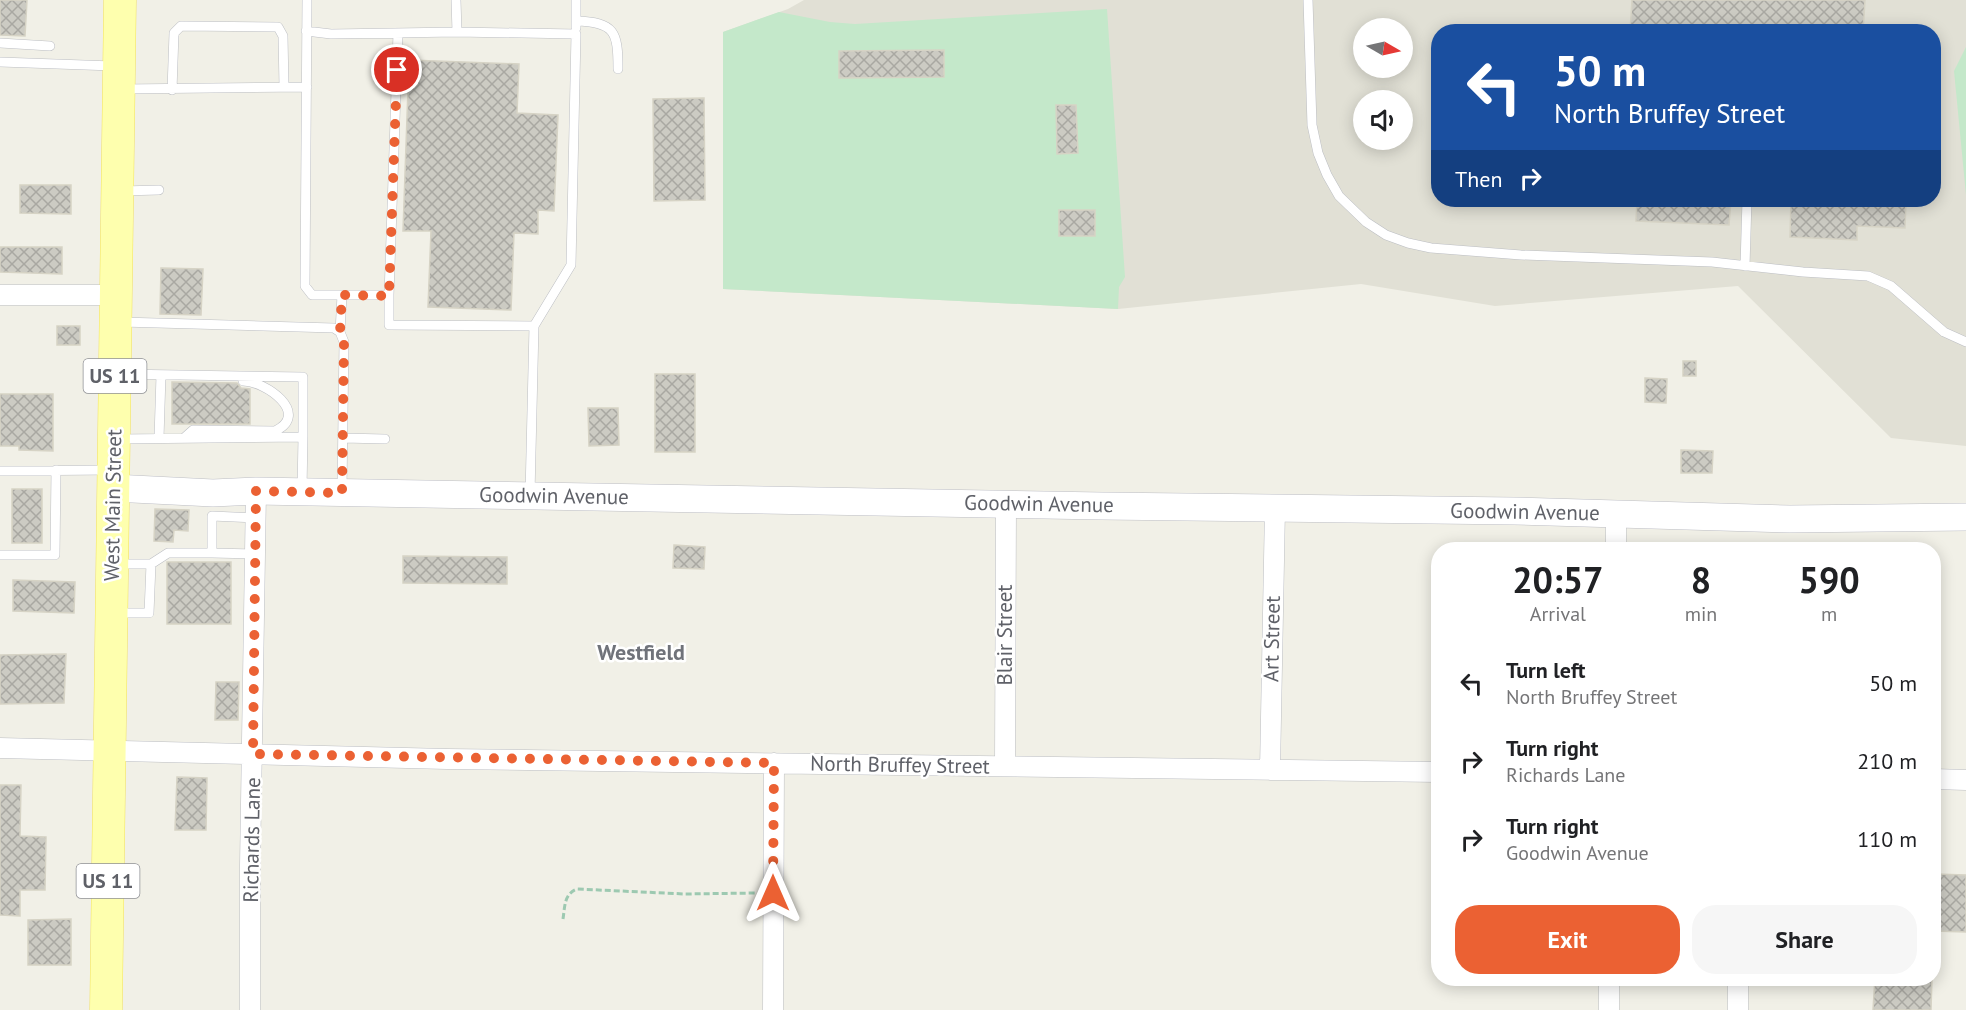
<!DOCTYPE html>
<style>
:root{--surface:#fff;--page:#f6f6f6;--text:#202124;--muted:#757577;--accent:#eb6133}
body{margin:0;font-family:"PT Sans",sans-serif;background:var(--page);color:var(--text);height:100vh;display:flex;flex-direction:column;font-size:22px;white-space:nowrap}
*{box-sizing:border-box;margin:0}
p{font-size:20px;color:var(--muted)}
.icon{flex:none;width:33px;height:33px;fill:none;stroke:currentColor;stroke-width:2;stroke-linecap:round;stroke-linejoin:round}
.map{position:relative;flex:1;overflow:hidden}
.panel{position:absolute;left:1431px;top:542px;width:510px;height:444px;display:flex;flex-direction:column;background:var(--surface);border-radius:24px;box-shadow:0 3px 15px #0003}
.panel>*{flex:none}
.banner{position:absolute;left:1431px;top:24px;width:510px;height:183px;border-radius:24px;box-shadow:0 3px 15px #0003;background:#1a4fa0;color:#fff;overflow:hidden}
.needle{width:39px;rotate:99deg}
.controls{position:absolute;left:1353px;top:18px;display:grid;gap:12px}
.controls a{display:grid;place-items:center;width:60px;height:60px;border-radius:50%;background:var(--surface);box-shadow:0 3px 15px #0003;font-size:30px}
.pin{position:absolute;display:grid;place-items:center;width:51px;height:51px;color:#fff;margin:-26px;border:3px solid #fff;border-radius:50%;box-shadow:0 2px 6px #0007}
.me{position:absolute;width:66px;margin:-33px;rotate:0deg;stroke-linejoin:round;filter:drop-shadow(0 0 4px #0008)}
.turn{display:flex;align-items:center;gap:21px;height:126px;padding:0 24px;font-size:27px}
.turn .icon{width:78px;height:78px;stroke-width:2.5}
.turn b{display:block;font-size:42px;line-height:51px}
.then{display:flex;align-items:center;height:57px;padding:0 24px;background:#0003;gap:12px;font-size:22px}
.eta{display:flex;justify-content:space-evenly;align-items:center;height:102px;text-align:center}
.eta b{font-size:36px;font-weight:800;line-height:42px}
.action{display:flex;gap:12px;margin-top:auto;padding:12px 24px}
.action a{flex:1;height:69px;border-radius:24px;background:var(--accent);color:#fff;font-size:24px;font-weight:800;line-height:69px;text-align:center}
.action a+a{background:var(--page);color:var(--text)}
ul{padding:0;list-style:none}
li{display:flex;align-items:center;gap:18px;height:78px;padding:0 24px}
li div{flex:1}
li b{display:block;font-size:22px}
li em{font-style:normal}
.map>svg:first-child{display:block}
.education{fill:#e1e0d5;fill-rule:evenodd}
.grass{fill:#c4e8ca}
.building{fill:url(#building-cross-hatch);stroke:#d6d3c5;stroke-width:1.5}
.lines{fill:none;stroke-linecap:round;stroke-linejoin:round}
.lane-casing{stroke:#bcbec3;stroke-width:10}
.street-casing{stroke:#bcbec3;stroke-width:21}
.secondary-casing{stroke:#bdbec5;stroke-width:28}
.primary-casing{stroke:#f3e25e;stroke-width:33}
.path{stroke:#9dc9b1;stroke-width:3;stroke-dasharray:6 3;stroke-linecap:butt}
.lane{stroke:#fff;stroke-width:9}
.street{stroke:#fff;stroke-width:20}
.secondary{stroke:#fff;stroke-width:27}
.primary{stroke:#feffae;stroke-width:32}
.route{stroke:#eb6133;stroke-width:10;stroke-dasharray:0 18}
.labels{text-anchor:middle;stroke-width:5;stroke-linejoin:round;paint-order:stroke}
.shield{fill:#fff;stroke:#8f9095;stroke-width:1.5}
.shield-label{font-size:20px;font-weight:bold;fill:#5f6168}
.street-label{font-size:21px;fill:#5f6168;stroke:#fff}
.neighbourhood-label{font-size:22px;font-weight:bold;fill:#70737a;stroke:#fff}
</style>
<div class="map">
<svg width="1966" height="1010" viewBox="0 0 1966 1010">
<defs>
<pattern id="building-cross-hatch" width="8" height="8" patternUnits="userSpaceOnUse" patternTransform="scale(1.5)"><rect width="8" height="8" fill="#cccbc3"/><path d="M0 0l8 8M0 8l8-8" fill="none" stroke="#a9a8a2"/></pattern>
</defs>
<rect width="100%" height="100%" fill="#f1f0e7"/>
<path class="education" d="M 804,0 L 1966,0 L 1966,446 L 1891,438 L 1738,286 L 1495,306 L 1361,284 L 1118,309 L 723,289 L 723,32 L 788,9 ZM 1364,28 L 1402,28 L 1402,68 L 1364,68 ZM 1438,32 L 1934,32 L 1934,200 L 1438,200 ZM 1364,100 L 1402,100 L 1402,140 L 1364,140 Z"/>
<path class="grass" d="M 1107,9 L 1125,277 L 1119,287 L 1118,309 L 723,289 L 723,32 L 779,12 L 830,22 L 855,24 Z
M 1966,47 L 1966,195 L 1954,71 Z"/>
<path class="building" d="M 0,0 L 27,0 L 25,36 L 0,35 Z
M 1632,0 L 1865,0 L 1863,32 L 1630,32 Z
M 944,50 L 944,77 L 839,78 L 839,51 Z
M 409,60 L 519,64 L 517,113 L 558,115 L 554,211 L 538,210 L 538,234 L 514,233 L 511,310 L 428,307 L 431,231 L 403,231 Z
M 704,98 L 705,200 L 654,201 L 653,99 Z
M 1056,105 L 1076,105 L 1078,153 L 1057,154 Z
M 20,185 L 71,185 L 71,214 L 20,213 Z
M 1637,200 L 1731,200 L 1729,225 L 1636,221 Z
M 1791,200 L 1906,200 L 1905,228 L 1857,226 L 1857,240 L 1790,237 Z
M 1059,210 L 1095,210 L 1095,236 L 1059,236 Z
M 0,247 L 62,247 L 62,274 L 0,272 Z
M 161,268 L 203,269 L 201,315 L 160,314 Z
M 57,326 L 80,326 L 80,345 L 57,345 Z
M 1683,361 L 1696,361 L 1696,376 L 1683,376 Z
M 655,374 L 695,374 L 695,452 L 655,452 Z
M 1645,378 L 1667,379 L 1666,403 L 1645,402 Z
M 172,382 L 237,383 L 241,388 L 250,389 L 250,424 L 172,424 Z
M 0,394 L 53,394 L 53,451 L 19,450 L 19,446 L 0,446 Z
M 588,408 L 618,408 L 619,445 L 589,446 Z
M 1681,450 L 1713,451 L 1712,473 L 1681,473 Z
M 12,489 L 42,489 L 42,543 L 12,543 Z
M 155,509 L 189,510 L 188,531 L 174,530 L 173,542 L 154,541 Z
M 674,545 L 705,547 L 704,569 L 673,568 Z
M 403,556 L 507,557 L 507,584 L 403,583 Z
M 167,562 L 231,562 L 231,624 L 167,624 Z
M 13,580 L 75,582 L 74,613 L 13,611 Z
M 66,654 L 64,703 L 0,704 L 0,655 Z
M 216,682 L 239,682 L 238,720 L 215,720 Z
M 177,777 L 207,778 L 206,830 L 175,830 Z
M 0,785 L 21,785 L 20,836 L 46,837 L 45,890 L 20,890 L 20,916 L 0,915 Z
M 1934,874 L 1966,875 L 1966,932 L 1934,931 Z
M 71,919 L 71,965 L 28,965 L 28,920 Z
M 1875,978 L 1932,978 L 1931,1010 L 1873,1010 Z"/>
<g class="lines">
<g class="lane-casing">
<path id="lane" d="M 307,0 L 305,286 L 312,295 L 389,295 L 398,33
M 456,0 L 457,32
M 1308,0 L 1312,125 L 1318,153 L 1327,175 L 1339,196 L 1366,222 L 1386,235 L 1408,243 L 1431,248 L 1521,255 L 1712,262 L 1803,272 L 1868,276 L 1891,286 L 1944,332 L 1966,342
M 576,21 C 615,22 618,32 618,69
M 576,28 L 576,0
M 306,31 L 331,34 L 457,32 L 576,34 L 571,265 L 534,326 L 530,494
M 0,43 L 50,46
M 0,62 L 113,66
M 123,89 L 307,87
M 172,90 L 174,33 L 181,26 L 278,27 L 283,36 L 284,87
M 122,191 L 159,190
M 1745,266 L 1747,200
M 389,295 L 389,325 L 534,326
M 121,322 L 334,328 L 340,332 L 344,342 L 342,489
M 340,332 L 342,295
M 119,374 L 303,377 L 303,437 L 120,439
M 159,438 L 161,375
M 184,438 L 193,430 L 275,431 C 311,414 266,381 243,381
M 343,438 L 385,439
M 0,471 L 108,470
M 302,489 L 303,437
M 255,554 L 212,553 L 212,516 L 256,518
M 0,555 L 55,555 L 56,470
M 117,564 L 151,564
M 115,613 L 149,613 L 151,564 L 168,553 L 212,553"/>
</g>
<g class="street-casing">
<path id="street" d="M 0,295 L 115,295
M 1616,514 L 1616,549
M 0,748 L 447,759 L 1438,772
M 1005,766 L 1006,503
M 1270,770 L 1275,508
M 1934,779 L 1966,780
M 250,1010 L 250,866 L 256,491
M 773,1010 L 774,763
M 1609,1010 L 1609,978
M 1738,1010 L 1738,978"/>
</g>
<g class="secondary-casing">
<path id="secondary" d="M 113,488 L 213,493 L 256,491 L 1102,506 L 1514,511 L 1790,519 L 1966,517"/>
</g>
<g class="primary-casing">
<path id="primary" d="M 106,1010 L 120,0"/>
</g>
<path class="path" d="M 563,919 C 565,906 564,894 577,889 L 685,894 L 756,893"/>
<use href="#lane" class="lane"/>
<use href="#street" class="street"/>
<use href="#secondary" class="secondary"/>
<use href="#primary" class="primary"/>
</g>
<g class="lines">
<path class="route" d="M 397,70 L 389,296 L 342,295 L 340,332 L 344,342 L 342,493 L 256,491 L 253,754 L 774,763 L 773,893"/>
</g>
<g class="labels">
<g class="shield">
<rect x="83.5" y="359" width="63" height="34" rx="4.5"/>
<rect x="76.5" y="864" width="63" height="34" rx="4.5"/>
</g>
<g class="shield-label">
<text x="115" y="383">US 11</text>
<text x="108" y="888">US 11</text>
</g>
<g class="street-label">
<text transform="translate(554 496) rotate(1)" y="7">Goodwin Avenue</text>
<text transform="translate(1039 504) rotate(1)" y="7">Goodwin Avenue</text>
<text transform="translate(113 505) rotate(-89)" y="7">West Main Street</text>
<text transform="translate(1525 512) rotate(1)" y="7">Goodwin Avenue</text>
<text transform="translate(1005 635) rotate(-90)" y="7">Blair Street</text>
<text transform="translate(1272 639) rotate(-89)" y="7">Art Street</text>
<text transform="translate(900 765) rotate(1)" y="7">North Bruffey Street</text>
<text transform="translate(252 840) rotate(-89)" y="7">Richards Lane</text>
</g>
<g class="neighbourhood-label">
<text x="641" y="660">Westfield</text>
</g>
</g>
</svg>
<div class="controls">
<a><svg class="needle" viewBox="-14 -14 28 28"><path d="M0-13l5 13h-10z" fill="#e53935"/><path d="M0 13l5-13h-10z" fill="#757577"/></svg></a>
<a><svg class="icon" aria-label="sound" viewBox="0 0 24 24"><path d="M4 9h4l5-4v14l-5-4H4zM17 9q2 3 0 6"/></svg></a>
</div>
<div class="pin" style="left:397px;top:70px;background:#d93025"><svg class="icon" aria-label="arrive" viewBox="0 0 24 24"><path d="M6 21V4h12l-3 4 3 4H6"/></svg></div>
<svg class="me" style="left:773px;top:893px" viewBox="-20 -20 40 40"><path d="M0-17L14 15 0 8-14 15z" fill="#eb6133" stroke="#fff" stroke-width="4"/></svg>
<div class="banner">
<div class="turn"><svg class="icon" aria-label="left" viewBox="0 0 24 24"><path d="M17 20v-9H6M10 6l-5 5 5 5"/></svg><div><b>50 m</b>North Bruffey Street</div></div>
<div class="then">Then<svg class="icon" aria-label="right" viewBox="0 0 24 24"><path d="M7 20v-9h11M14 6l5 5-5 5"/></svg></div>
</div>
<section class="panel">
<div class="eta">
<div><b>20:57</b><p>Arrival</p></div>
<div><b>8</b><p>min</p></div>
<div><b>590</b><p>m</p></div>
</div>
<ul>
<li><svg class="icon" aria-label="left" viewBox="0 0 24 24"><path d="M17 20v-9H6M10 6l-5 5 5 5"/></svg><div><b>Turn left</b><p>North Bruffey Street</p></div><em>50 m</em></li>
<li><svg class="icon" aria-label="right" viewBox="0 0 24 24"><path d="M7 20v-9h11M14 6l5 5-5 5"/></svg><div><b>Turn right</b><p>Richards Lane</p></div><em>210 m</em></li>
<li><svg class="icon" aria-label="right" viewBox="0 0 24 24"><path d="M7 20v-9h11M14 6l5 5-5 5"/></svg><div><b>Turn right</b><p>Goodwin Avenue</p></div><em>110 m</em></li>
</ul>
<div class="action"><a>Exit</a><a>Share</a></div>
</section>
</div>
